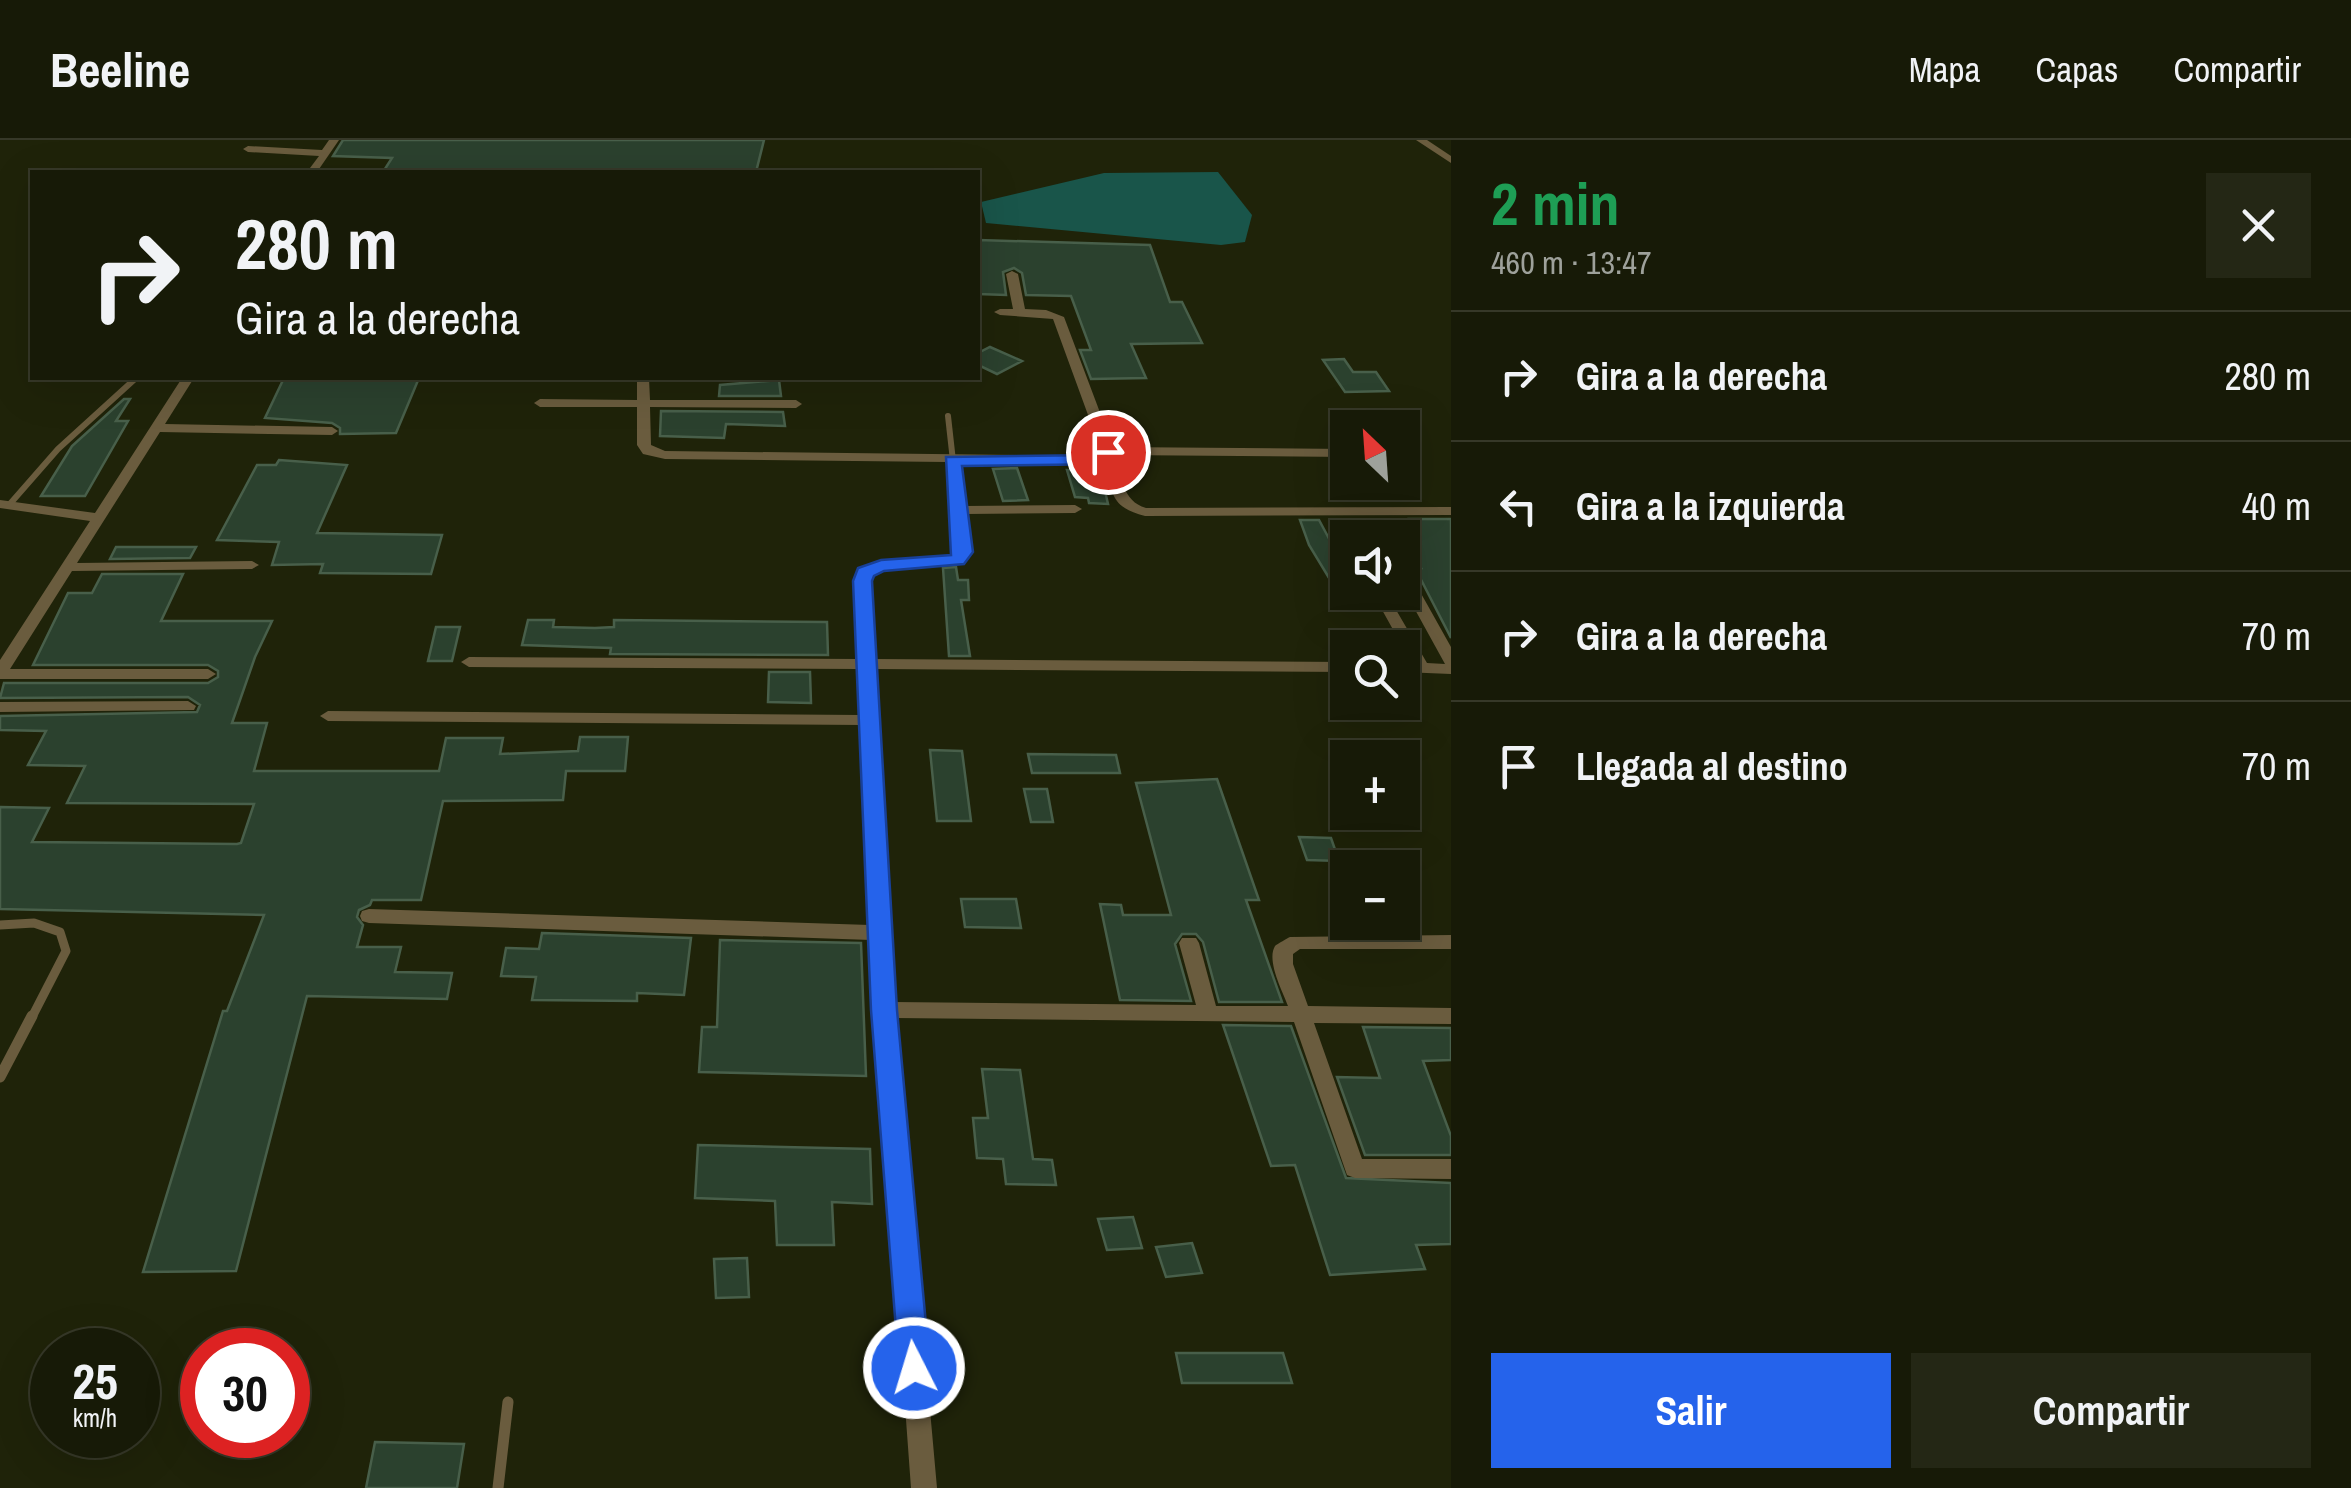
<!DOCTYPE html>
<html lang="es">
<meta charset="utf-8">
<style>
:root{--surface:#171a07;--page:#242715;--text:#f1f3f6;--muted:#9ea19b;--line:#363828;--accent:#2563eb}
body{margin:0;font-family:"Archivo Narrow",sans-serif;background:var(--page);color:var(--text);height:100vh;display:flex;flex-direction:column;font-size:38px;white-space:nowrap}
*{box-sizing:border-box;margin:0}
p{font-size:32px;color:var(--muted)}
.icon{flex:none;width:55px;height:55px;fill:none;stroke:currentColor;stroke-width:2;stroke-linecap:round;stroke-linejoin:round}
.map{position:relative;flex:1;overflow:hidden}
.side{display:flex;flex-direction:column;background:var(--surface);width:900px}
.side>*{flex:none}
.hud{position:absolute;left:30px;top:30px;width:950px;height:210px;border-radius:0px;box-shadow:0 10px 40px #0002,0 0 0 2px var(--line);background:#171a07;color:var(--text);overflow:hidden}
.needle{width:65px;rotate:335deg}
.tools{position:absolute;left:1330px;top:270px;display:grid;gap:20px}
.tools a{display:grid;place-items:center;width:90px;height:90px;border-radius:0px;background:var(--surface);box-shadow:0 10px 40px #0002,0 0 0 2px var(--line);font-size:50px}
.speed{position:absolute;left:30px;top:1188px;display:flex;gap:20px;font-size:50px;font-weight:700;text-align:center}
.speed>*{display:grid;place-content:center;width:130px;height:130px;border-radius:50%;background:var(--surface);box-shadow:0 10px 40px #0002,0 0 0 2px var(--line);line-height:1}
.speed small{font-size:25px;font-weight:400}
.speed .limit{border:15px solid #d22;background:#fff;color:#111}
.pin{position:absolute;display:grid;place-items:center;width:85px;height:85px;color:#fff;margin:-42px;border:5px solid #fff;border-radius:50%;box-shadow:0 2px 10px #0007}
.me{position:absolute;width:110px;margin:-55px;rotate:355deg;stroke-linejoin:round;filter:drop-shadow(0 0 8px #0008)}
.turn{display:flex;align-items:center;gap:35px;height:210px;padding:0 40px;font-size:45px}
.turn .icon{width:130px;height:130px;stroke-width:2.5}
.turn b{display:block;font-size:70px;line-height:85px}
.round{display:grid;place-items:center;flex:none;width:105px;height:105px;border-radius:0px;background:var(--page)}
.head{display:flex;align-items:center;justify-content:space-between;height:170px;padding:0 40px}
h1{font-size:60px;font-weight:700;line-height:75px;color:#1e9e55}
.action{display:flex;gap:20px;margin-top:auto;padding:20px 40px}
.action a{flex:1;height:115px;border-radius:0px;background:var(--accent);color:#fff;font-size:40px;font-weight:700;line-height:115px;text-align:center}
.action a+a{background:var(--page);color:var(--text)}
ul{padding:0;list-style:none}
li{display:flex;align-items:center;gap:30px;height:130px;padding:0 40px;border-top:2px solid var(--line)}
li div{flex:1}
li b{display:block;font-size:38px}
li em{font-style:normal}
header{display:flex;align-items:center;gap:60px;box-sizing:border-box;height:140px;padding:0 50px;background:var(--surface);border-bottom:2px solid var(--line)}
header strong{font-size:48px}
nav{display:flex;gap:55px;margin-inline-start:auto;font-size:35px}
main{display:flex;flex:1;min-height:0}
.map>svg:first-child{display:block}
.water{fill:#19554a}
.building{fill:#2b412e;stroke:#485f4a;stroke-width:2.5}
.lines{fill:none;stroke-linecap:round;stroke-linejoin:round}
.service-far2{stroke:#6a5c3e;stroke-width:6}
.service-far1{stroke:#6a5c3e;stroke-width:9}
.service{stroke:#6a5c3e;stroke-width:11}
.minor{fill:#6a5c3e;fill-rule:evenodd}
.route{fill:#2563eb;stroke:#184099;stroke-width:2.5}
</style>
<header>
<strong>Beeline</strong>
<nav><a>Mapa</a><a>Capas</a><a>Compartir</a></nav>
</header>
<main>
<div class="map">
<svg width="1451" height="1348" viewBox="0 0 1451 1348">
<rect width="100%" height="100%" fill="#1f2309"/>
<path class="water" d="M 1218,32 L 1252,75 L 1245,102 L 1221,105 L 986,83 L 981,62 L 1104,33 Z"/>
<path class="building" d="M 343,0 L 764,0 L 756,32 L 383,32 L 392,18 L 333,16 Z
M 978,100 L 1150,105 L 1170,162 L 1182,162 L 1202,203 L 1131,204 L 1146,238 L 1091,239 L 1080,210 L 1091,210 L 1071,156 L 1026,155 L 1022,133 L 1014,128 L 1003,132 L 1006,155 L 978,154 Z
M 990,207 L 1022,221 L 997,234 L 978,225 L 978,213 Z
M 1344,219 L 1353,232 L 1376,232 L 1389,251 L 1345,252 L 1323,220 Z
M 284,238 L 419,238 L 396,293 L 340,294 L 340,288 L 332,283 L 265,278 Z
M 779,240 L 781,256 L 719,256 L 720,245 Z
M 124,259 L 130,259 L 116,281 L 128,281 L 85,356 L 41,356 L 72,306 Z
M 661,271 L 783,272 L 785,286 L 726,284 L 724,298 L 660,296 Z
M 279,320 L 347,325 L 317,393 L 442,395 L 431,434 L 320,433 L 323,424 L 272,425 L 279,402 L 217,400 L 257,325 L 276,325 Z
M 1017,328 L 1028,360 L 1003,361 L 993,329 Z
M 1067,330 L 1100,330 L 1108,364 L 1089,363 L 1088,358 L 1075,357 Z
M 1409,379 L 1451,379 L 1451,498 L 1415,428 L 1421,428 L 1396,382 L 1410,382 Z
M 1300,380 L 1319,380 L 1348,434 L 1348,452 L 1340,456 L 1309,405 Z
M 116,407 L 196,407 L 190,418 L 110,419 Z
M 956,427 L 958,440 L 968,440 L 969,460 L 961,460 L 970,516 L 949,516 L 943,428 Z
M 102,434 L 183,434 L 161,481 L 272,481 L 255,517 L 232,583 L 267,583 L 254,631 L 439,631 L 446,598 L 503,598 L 500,614 L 578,611 L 580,597 L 628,597 L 625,631 L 566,631 L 563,660 L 443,661 L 421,760 L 372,760 L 370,765 L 359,770 L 357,777 L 363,785 L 357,807 L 401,807 L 395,832 L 452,833 L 447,859 L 307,856 L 236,1131 L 143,1132 L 223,871 L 227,871 L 264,775 L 0,769 L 0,667 L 49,668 L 32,702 L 237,704 L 241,703 L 254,664 L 67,663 L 85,626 L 28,625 L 46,591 L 0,590 L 0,576 L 197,572 L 200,565 L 188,557 L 0,558 L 4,543 L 208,543 L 218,537 L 218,531 L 208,525 L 33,525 L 68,453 L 92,453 Z
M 528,480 L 554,480 L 553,487 L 595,488 L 614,487 L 614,480 L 827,482 L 828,515 L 610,514 L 611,508 L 522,505 Z
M 436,487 L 460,487 L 452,521 L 428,521 Z
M 769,532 L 810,532 L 811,563 L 768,562 Z
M 930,610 L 962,611 L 971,681 L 937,681 Z
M 1028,614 L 1116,615 L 1120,633 L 1032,633 Z
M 1217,639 L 1259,760 L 1246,760 L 1282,862 L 1219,862 L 1203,802 L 1196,794 L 1182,794 L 1175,804 L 1191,861 L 1120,860 L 1100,764 L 1121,765 L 1123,775 L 1171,775 L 1136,643 Z
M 1024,649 L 1047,649 L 1053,682 L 1031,682 Z
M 1299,697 L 1331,698 L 1339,721 L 1307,720 Z
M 961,759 L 1016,759 L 1021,788 L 965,787 Z
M 542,793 L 691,798 L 684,855 L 637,853 L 637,861 L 532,860 L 536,837 L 501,836 L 506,808 L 539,809 Z
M 720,800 L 861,803 L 866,936 L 699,932 L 702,887 L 717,887 Z
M 1223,885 L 1291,886 L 1346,1038 L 1451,1043 L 1451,1104 L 1416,1105 L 1425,1129 L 1330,1135 L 1295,1025 L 1271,1026 Z
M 1363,887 L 1451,888 L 1451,920 L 1423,921 L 1451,996 L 1451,1015 L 1365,1015 L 1337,937 L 1380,938 Z
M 982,929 L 1020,930 L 1033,1019 L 1052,1020 L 1056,1045 L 1006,1044 L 1003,1019 L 977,1018 L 973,978 L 988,978 Z
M 698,1005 L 870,1009 L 872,1064 L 832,1062 L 834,1105 L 777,1105 L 775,1061 L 695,1058 Z
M 1133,1077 L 1142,1108 L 1107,1110 L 1098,1079 Z
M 1192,1103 L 1202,1133 L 1166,1137 L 1156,1107 Z
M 747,1118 L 749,1157 L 716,1158 L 714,1119 Z
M 1176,1213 L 1283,1213 L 1292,1243 L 1182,1243 Z
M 375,1302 L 464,1304 L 457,1348 L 366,1348 Z"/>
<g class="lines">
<path class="service-far2" d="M 948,276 L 953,321
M 9,365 L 58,309 L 136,238"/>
<path class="service-far1" d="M 0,785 L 34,783 L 60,792 L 66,811 L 31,879"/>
<path class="service" d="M 0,937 L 32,876
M 498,1348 L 508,1262"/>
<path class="minor" d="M 329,0 L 339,0 L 317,32 L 307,32 L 319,16 L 248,12 L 243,9 L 248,6 L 322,10 Z
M 1416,0 L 1427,0 L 1451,16 L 1451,23 Z
M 1012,131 L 1018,134 L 1025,169 L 1046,170 L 1064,177 L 1113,307 L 1348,309 L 1348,317 L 1116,315 C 1122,337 1122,361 1146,368 L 1451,367 L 1451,375 L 1145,376 C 1111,367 1113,355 1105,324 L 960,322 L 965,366 L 1075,365 L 1082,369 L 1075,373 L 966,374 L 970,412 L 962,423 L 883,430 L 872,434 L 875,519 L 1348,522 L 1348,532 L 875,529 L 889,788 L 892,793 L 890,798 L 893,862 L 1196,865 L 1179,803 L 1182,798 L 1196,798 L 1199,803 L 1216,866 L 1288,866 C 1283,852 1266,821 1275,806 C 1277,804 1288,798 1290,797 L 1451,795 L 1451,809 L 1300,809 L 1293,814 L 1293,824 L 1308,866 L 1451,868 L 1451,884 L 1314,883 L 1362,1019 L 1451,1019 L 1451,1039 L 1355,1038 L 1347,1035 L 1294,882 L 895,878 L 937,1348 L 911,1348 L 871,800 L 369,783 L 362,781 L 360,776 L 362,771 L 369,769 L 870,785 L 862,585 L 328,581 L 320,576 L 328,571 L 861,575 L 859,529 L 469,527 L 461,522 L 469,517 L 859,519 L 856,441 L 860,429 L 881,422 L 953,416 L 956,412 L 946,322 L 665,319 L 643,314 L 637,305 L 637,267 L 540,267 L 534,263 L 540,259 L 637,260 L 637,238 L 649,238 L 650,260 L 796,260 L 802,264 L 796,268 L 650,267 L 651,305 L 665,311 L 1103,316 L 1053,179 L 1000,175 L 994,172 L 1000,169 L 1013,169 L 1006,134 Z
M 182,238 L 194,238 L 165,284 L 332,287 L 338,291 L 332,295 L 160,292 L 77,423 L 252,421 L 259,425 L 252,429 L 72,431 L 10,529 L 208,529 L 216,534 L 208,539 L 0,539 L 0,520 L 90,381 L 0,368 L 0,360 L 95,373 Z
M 1402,428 L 1409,432 L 1451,507 L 1451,534 L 1402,532 L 1402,522 L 1411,522 L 1376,459 L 1378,456 L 1388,456 L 1427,523 L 1445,524 L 1402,446 Z
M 188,561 L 196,566 L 194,570 L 0,572 L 0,562 Z"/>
</g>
<path class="route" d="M 1108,306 L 1117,312 L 1116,324 L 962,326 L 973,412 L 964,424 L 884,431 L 874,436 L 872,441 L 897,870 L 930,1228 L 925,1239 L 914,1244 L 903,1239 L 899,1228 L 871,870 L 853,441 L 858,428 L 881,420 L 951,415 L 946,317 L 1101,315 L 1102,308 Z"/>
</svg>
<div class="tools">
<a><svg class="needle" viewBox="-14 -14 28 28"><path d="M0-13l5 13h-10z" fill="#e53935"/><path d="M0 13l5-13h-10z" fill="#9ea19b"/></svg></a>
<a><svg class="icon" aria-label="sound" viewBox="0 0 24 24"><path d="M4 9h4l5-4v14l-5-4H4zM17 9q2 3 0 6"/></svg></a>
<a><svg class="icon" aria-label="search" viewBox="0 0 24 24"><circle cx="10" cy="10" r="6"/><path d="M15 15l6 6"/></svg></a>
<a>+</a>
<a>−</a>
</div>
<div class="speed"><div>25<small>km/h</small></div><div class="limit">30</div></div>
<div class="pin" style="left:1108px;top:312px;background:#d93025"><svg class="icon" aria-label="arrive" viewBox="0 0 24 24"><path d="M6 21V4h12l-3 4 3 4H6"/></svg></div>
<svg class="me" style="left:914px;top:1228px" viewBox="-20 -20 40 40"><circle r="17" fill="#2563eb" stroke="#fff" stroke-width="3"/><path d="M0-11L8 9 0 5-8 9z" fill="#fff"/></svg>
<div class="hud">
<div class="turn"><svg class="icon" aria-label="right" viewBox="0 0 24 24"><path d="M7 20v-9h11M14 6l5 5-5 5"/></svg><div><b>280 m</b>Gira a la derecha</div></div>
</div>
</div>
<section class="side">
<div class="head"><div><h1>2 min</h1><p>460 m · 13:47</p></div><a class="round"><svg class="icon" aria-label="close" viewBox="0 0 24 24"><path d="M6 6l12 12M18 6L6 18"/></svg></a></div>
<ul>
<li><svg class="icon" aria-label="right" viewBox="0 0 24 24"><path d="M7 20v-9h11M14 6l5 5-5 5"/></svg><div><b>Gira a la derecha</b></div><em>280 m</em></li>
<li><svg class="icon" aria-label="left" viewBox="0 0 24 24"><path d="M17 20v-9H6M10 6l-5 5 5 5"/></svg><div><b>Gira a la izquierda</b></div><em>40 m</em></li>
<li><svg class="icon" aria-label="right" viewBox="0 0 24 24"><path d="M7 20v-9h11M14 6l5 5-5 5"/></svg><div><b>Gira a la derecha</b></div><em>70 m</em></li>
<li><svg class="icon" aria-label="arrive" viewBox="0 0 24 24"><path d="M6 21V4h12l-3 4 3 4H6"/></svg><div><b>Llegada al destino</b></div><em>70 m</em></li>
</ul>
<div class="action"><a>Salir</a><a>Compartir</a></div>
</section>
</main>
